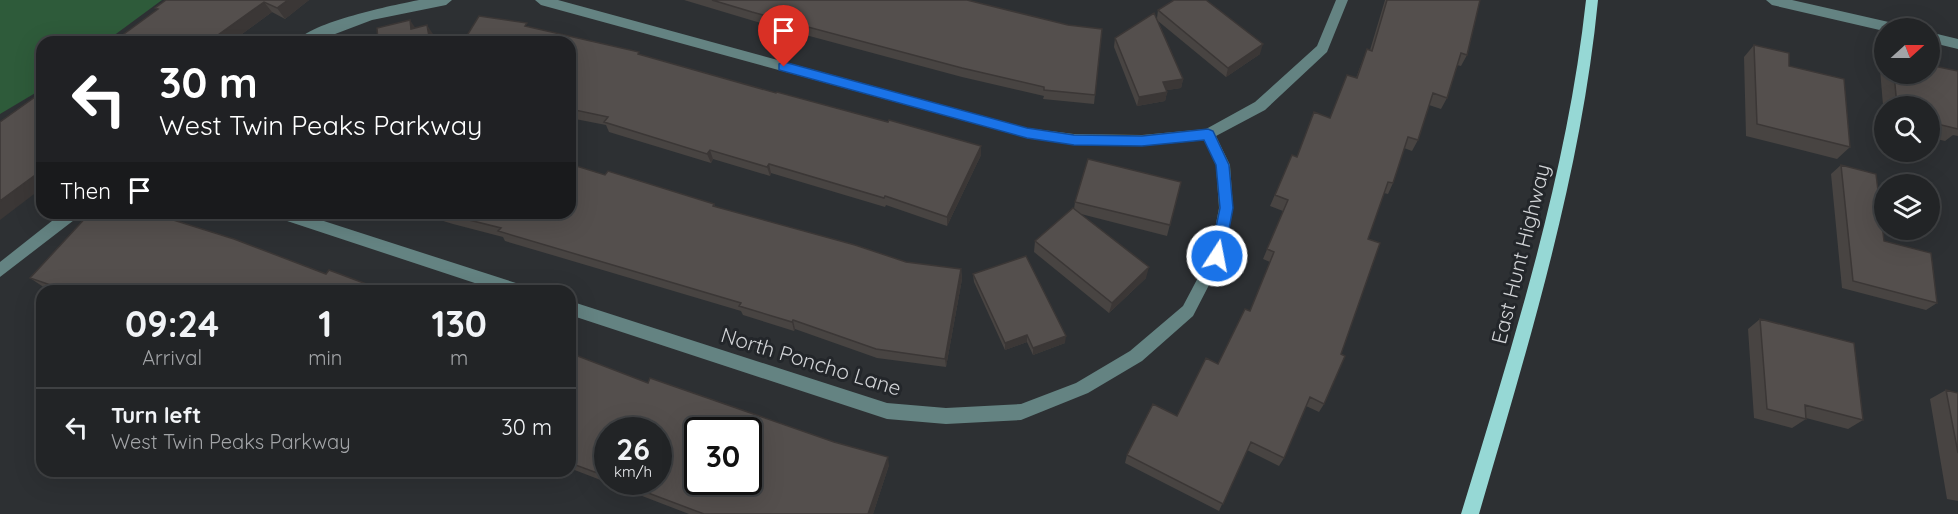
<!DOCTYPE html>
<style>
:root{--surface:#222426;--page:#2e3032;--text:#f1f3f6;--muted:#a2a4a7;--line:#3f4143}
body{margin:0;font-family:Quicksand,sans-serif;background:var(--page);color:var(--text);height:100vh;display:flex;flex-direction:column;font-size:22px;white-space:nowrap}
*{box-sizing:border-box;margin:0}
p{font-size:20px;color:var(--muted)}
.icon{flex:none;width:33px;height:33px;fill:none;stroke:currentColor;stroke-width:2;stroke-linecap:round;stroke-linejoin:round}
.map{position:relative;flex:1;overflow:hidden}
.side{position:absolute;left:36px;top:285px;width:540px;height:192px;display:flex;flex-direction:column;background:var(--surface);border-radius:18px;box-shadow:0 6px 24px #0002,0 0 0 2px var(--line)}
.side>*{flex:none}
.hud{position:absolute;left:36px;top:36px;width:540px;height:183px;border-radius:18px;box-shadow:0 6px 24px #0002,0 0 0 2px var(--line);background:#202124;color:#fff;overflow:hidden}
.needle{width:39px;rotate:69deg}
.controls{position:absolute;left:1874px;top:18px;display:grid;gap:12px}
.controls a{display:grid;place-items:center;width:66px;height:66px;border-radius:50%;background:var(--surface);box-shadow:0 6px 24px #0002,0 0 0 2px var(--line);font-size:30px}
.speed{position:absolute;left:594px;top:417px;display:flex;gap:12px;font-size:30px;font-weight:700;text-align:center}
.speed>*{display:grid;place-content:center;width:78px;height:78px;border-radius:50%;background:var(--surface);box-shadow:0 6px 24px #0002,0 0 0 2px var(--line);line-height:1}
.speed small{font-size:15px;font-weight:400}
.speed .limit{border:3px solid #111;border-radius:9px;background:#fff;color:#111}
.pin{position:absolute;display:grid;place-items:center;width:51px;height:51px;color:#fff;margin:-62px -26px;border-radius:50% 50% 50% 0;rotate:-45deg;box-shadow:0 0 6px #0007}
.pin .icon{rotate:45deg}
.me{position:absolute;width:66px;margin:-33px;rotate:11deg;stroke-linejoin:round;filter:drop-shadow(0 0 4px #0008)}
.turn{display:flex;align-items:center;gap:21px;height:126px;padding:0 24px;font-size:27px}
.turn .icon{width:78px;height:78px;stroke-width:2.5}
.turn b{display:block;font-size:42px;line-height:51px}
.then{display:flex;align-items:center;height:57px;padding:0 24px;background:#0003;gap:12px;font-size:22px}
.eta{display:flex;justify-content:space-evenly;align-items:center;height:102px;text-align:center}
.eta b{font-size:36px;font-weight:800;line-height:42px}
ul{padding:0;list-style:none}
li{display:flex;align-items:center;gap:18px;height:78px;padding:0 24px;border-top:2px solid var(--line)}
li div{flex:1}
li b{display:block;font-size:22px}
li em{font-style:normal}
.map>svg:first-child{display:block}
.green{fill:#2e5b3a}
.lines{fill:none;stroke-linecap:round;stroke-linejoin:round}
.minor{fill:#648382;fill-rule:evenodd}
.major{fill:#96d8d5;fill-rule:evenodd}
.wall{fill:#484442;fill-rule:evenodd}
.shaded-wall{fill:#3b3736}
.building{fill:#544f4d;stroke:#3b3736;stroke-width:1.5;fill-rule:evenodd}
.route{fill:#1a73e8;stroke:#114b97;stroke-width:1.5}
.labels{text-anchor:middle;stroke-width:6;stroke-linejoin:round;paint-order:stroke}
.street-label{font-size:21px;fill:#d1d3d6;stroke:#23262a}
</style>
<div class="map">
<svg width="1958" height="514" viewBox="0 0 1958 514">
<rect width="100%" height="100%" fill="#2d3033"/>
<path class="green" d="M 0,0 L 162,0 L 105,42 L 42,42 L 42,89 L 0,114 Z"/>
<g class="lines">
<path class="minor" d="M 419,0 L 452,0 L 446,5 L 372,20 L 314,42 L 296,42 C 310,22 394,5 419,0 Z
M 535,0 L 558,0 L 1027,128 L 1074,134 L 1142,135 L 1206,129 L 1255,102 L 1317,46 L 1336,0 L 1348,0 L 1327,52 L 1265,110 L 1216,136 L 1230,165 L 1233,208 L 1224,256 L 1193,316 L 1142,361 L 1088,393 L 1021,420 L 946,424 L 887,419 L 570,315 L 570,301 L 887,403 L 946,408 L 1021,404 L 1076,383 L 1130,351 L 1183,306 L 1210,255 L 1219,208 L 1216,165 L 1204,140 C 1141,147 1090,148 1027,138 L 541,5 Z
M 1766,0 L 1792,0 L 1893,23 L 1900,28 L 1884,28 L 1884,31 L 1772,5 Z
M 1929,32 L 1958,39 L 1958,49 L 1929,42 Z
M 62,213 L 80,213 L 78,217 L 0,277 L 0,262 Z
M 273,213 L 299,213 L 519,284 L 524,286 L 527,291 L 499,291 L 275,217 Z"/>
<path class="major" d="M 1586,0 L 1598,0 C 1581,175 1528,346 1479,514 L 1461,514 C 1512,346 1567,175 1586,0 Z"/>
</g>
<path class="wall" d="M 166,0 L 309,0 L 285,19 L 272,12 L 231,42 L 113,42 L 158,10 L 155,8 Z
M 684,0 L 967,0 L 1068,25 L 1102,29 L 1094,104 L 1043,99 L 1044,96 L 962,77 L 754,21 Z
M 1385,0 L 1480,0 L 1467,55 L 1461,66 L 1457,65 L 1447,98 L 1441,109 L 1429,105 L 1418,140 L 1412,151 L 1404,148 L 1393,183 L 1388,194 L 1384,193 L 1368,239 L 1341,354 L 1324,404 L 1319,412 L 1306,406 L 1284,458 L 1279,466 L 1247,450 L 1219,511 L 1125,463 L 1127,455 L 1177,416 L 1218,364 L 1250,311 L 1270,262 L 1263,259 L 1283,211 L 1270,206 L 1292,155 L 1297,157 L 1330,118 L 1356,78 L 1367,49 L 1370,50 Z
M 1158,10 L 1260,54 L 1226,77 L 1158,21 L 1183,79 L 1181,88 L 1167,90 L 1167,92 L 1165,101 L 1137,106 L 1114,47 L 1115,38 L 1157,18 Z
M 529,27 L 641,55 L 776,93 L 981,146 L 981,155 L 947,226 L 886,205 L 885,207 L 771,173 L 770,176 L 713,159 L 711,163 L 609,132 L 606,125 L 570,118 L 570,42 Z
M 1754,45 L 1789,66 L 1850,147 L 1837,159 L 1746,136 L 1744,57 Z
M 1884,65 L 1884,74 L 1929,74 L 1958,71 L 1958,136 L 1953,135 L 1945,141 L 1929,137 L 1929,106 L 1884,106 L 1884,117 L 1880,69 Z
M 1841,165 L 1884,241 L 1937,303 L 1926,310 L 1842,288 L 1831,174 Z
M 605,175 L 714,204 L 715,207 L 906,262 L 961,269 L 962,279 L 946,367 L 877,358 L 795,329 L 794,331 L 743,315 L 741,311 L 505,241 L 503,237 L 453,224 L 417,213 L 570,213 Z
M 1181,182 L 1167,236 L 1081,214 L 1146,278 L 1109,313 L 1034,252 L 1035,241 L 1074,209 L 1075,202 Z
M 326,274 L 385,291 L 53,291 L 45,288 L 30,278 Z
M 973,274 L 1065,343 L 1033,355 L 1027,342 L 1005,350 L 974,282 Z
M 1760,319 L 1863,420 L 1848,429 L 1806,418 L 1806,419 L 1792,428 L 1754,418 L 1748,329 Z
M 570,353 L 648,383 L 889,465 L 873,514 L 689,514 L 572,469 L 568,476 L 555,471 L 570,471 ZM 608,430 L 658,482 L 608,482 Z
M 1946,390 L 1958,393 L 1958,501 L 1947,499 L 1930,399 Z"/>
<path class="shaded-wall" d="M 288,0 L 309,0 L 285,19 L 277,8 Z
M 264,2 L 272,12 L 231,42 L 208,42 Z
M 410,20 L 416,29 L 411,29 Z
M 427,25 L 433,34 L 434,42 L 430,42 Z
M 1263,44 L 1260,54 L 1226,77 L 1228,68 Z
M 1183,79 L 1181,88 L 1161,91 L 1163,82 Z
M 1167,92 L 1165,101 L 1137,106 L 1139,97 Z
M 981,146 L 981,155 L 947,226 L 947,217 Z
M 710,150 L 713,159 L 711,163 L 707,154 Z
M 769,164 L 771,173 L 770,176 L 767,167 Z
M 42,170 L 42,188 L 0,220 L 0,201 Z
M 1149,267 L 1146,278 L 1109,313 L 1112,303 Z
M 961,269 L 962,279 L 946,367 L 945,359 Z
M 793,320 L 795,329 L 794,331 L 792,322 Z
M 1027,335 L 1027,342 L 1005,350 L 1005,343 Z
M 1066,336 L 1065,343 L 1033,355 L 1033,348 Z
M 888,457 L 889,465 L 873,514 L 868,514 Z
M 570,467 L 572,469 L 568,476 L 563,471 L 570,471 Z"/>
<path class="building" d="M 166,0 L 288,0 L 277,8 L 264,2 L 208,42 L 113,42 L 158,9 L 155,8 Z
M 712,0 L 967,0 L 1068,25 L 1102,29 L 1095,95 L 1044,90 L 1044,87 L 962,68 L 752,12 Z
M 1174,0 L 1206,0 L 1263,44 L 1228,68 L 1158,10 Z
M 1387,0 L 1480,0 L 1467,55 L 1461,53 L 1447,98 L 1433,93 L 1418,140 L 1408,137 L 1393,183 L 1388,182 L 1368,239 L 1380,243 L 1341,354 L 1345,356 L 1324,404 L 1310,397 L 1284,458 L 1251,442 L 1223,504 L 1127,455 L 1153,404 L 1177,416 L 1206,358 L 1218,364 L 1245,309 L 1250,311 L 1274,252 L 1267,249 L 1288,200 L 1275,195 L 1292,155 L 1297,157 L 1314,112 L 1330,118 L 1347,75 L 1357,78 L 1367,49 L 1372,51 Z
M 1154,13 L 1183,79 L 1163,82 L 1167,92 L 1139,97 L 1115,38 Z
M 479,16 L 527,23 L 525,26 L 639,52 L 638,54 L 776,93 L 777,92 L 888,122 L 889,120 L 981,146 L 947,217 L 885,196 L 884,198 L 769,164 L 767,167 L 710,150 L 707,154 L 604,122 L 608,117 L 570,109 L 570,42 L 463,42 Z
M 410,20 L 411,29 L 427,25 L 430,42 L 378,42 L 377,28 Z
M 1754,45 L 1789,53 L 1789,66 L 1844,79 L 1850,147 L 1757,124 Z
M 1929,65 L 1958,71 L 1958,129 L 1929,122 L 1929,106 L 1897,106 L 1894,74 L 1929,74 Z
M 42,92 L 42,170 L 0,201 L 0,122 Z
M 1088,159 L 1181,182 L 1170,225 L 1075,202 Z
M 570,164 L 605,175 L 608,171 L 714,204 L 713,206 L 855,245 L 906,262 L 961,269 L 945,359 L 876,349 L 793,320 L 792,322 L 739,306 L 741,303 L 498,231 L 501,228 L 441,213 L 570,213 Z
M 1841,165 L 1876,174 L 1884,241 L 1931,253 L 1937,303 L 1853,281 Z
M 1073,208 L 1149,267 L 1112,303 L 1035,241 Z
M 90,213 L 151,213 L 234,239 L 326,274 L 329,270 L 385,291 L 88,291 L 81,288 L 79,291 L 68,291 L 30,278 Z
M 1026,256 L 1066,336 L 1033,348 L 1027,335 L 1005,343 L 973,274 Z
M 1760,319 L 1854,343 L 1863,420 L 1805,405 L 1806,419 L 1767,409 Z
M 570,353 L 648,383 L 650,378 L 834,442 L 888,457 L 868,514 L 704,514 L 619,482 L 658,482 L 658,430 L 608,430 L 608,477 L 570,463 ZM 698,430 L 748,430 L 748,482 L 698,482 Z
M 1946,390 L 1958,393 L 1958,453 Z"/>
<path class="route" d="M 784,62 L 1027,128 L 1074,135 L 1142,136 L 1208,129 L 1213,131 L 1229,165 L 1233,208 L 1224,256 L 1222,260 L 1212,260 L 1210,256 L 1220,208 L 1216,165 L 1204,140 L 1142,146 L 1074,145 L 1027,138 L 779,70 L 779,64 Z"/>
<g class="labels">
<g class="street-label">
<text transform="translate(1521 254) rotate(-76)" y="7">East Hunt Highway</text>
<text transform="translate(811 362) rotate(17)" y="7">North Poncho Lane</text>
</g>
</g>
</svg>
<div class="controls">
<a><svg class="needle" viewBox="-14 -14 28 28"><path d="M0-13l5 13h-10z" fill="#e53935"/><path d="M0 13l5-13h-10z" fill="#a2a4a7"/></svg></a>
<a><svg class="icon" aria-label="search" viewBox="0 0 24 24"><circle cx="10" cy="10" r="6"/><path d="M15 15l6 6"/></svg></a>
<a><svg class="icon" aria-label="layers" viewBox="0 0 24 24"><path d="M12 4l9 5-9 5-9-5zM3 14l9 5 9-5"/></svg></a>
</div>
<div class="speed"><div>26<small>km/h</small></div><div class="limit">30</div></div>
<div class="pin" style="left:784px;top:67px;background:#d93025"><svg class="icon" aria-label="arrive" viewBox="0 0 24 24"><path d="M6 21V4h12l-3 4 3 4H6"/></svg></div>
<svg class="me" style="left:1217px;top:256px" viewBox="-20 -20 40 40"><circle r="17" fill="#1a73e8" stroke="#fff" stroke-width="3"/><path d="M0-11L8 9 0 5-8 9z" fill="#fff"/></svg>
<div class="hud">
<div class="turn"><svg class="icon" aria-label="left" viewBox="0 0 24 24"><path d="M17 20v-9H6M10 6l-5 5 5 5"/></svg><div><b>30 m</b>West Twin Peaks Parkway</div></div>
<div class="then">Then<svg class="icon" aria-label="arrive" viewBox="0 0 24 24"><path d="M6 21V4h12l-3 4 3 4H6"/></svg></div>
</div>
<section class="side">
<div class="eta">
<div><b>09:24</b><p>Arrival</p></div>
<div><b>1</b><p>min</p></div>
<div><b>130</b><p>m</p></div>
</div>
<ul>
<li><svg class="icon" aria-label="left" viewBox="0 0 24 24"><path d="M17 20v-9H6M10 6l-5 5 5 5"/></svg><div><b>Turn left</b><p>West Twin Peaks Parkway</p></div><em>30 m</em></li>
</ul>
</section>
</div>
